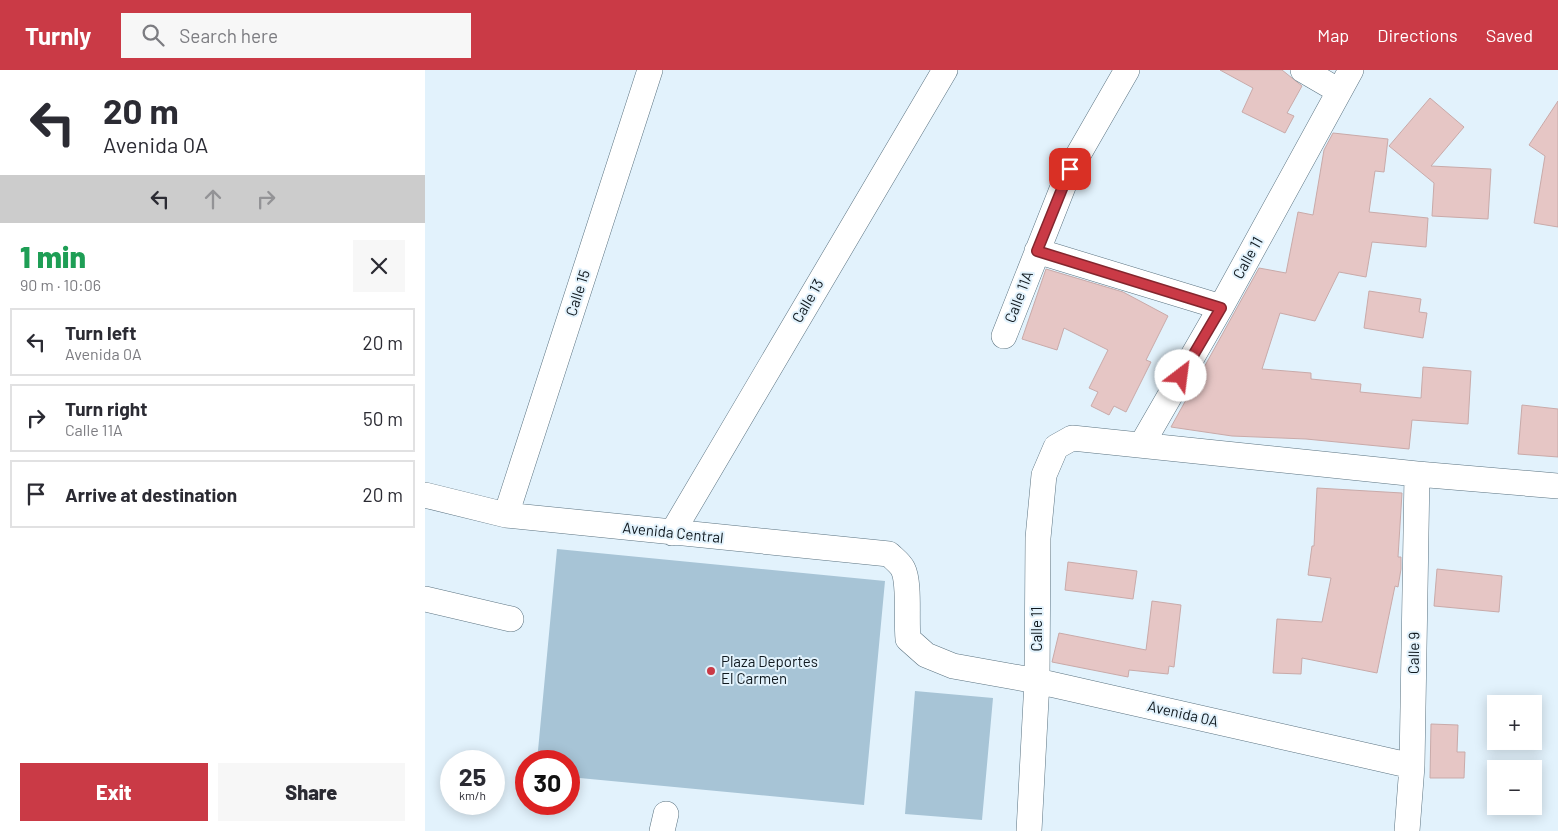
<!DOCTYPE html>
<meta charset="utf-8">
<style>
:root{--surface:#fff;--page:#f7f7f7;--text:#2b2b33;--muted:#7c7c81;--line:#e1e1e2;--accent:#ca3a46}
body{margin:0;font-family:Barlow,sans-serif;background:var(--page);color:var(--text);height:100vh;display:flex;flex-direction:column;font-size:19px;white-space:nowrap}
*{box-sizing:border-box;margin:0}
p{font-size:16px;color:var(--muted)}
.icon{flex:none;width:28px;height:28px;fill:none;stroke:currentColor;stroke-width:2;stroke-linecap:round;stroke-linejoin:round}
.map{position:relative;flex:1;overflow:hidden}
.drawer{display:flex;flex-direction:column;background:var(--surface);width:425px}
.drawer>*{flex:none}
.top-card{background:#fff;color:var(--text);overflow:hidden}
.tools{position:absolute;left:1062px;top:625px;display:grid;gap:10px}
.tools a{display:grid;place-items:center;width:55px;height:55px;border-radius:0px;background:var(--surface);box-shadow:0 2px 12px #0003;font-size:25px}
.speed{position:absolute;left:15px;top:680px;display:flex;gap:10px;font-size:25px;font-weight:700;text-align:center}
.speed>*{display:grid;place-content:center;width:65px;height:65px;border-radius:50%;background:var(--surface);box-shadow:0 2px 12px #0003;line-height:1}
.speed small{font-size:12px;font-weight:400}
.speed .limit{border:8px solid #d22;background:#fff;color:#111}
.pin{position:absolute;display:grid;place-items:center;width:42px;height:42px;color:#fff;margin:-21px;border-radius:10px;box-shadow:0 2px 8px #0006}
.me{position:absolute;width:55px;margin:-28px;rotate:30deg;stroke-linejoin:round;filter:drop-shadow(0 0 4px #0008)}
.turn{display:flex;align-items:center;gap:18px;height:105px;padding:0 20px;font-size:22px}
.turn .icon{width:65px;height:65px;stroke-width:2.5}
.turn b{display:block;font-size:35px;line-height:42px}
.lanes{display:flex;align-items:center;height:48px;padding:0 20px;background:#0003;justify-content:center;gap:25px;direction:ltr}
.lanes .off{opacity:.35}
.round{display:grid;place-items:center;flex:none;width:52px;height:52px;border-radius:0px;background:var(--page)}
.headline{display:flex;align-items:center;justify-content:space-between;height:85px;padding:0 20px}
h1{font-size:30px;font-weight:800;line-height:38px;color:#1e9e55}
.primary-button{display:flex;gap:10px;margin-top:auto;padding:10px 20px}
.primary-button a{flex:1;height:58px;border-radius:0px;background:var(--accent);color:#fff;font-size:20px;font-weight:800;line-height:58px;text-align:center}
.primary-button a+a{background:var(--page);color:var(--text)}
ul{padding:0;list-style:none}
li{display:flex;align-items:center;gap:15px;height:68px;margin:0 10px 8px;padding:0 10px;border:2px solid var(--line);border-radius:0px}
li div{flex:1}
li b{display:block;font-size:19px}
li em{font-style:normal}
header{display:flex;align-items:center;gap:30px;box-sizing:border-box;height:70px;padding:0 25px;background:var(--accent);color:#fff}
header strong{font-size:24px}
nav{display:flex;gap:28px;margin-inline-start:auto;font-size:18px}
.search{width:350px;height:45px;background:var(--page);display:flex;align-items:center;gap:12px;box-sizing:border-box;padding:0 18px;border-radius:0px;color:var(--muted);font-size:19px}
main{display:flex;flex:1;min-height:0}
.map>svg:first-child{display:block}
.green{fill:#a7c4d6}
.building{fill:#e6c6c5;stroke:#c9aaa9}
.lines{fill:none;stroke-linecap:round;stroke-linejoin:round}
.minor-casing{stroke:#5b7381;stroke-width:26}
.minor{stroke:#fff;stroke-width:25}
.route-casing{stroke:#83262e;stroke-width:12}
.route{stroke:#ca3a46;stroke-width:9}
.poi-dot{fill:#ca3a46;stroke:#e2f2fc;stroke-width:2}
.labels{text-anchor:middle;stroke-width:4;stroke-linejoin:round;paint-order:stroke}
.street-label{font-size:15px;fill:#0f181e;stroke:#e2f2fc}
.poi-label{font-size:15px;fill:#0f181e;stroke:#e2f2fc;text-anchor:start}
</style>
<header>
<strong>Turnly</strong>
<div class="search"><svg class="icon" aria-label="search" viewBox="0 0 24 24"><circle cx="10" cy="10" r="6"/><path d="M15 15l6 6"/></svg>Search here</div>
<nav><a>Map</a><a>Directions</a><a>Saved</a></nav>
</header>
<main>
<section class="drawer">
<div class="top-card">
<div class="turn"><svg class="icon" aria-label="left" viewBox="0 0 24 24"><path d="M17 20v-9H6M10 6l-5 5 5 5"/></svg><div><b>20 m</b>Avenida 0A</div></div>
<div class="lanes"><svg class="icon" aria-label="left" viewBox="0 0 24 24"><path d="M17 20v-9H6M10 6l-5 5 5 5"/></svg><svg class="icon off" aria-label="ahead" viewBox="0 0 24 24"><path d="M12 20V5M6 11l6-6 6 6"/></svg><svg class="icon off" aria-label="right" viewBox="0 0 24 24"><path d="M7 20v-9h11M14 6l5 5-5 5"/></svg></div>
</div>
<div class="headline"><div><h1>1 min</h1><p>90 m · 10:06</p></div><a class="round"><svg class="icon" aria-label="close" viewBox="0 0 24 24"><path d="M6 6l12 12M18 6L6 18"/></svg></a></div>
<ul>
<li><svg class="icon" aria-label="left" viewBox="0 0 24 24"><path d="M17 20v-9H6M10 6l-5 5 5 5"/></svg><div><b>Turn left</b><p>Avenida 0A</p></div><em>20 m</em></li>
<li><svg class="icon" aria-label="right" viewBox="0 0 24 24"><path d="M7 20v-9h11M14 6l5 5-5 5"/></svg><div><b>Turn right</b><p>Calle 11A</p></div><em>50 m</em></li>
<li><svg class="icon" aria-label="arrive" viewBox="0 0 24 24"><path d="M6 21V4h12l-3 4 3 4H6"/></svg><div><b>Arrive at destination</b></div><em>20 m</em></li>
</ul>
<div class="primary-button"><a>Exit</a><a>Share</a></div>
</section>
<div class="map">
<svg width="1133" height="761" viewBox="0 0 1133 761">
<rect width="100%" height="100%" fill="#e2f2fc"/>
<path class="green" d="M 132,479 L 460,511 L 439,735 L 144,707 L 144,691 L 112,691 Z
M 490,621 L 568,628 L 557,750 L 480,744 Z"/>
<path class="building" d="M 795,0 L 857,0 L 877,16 L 862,43 L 869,46 L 860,63 L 817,42 L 828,18 Z
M 1005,28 L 1039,57 L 1006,96 L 1066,99 L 1063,149 L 1007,146 L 1009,113 L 964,76 Z
M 1133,31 L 1133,157 L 1109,153 L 1120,86 L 1104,75 Z
M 908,63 L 963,69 L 959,102 L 950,101 L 944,142 L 1003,148 L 1001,177 L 947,172 L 941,207 L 914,202 L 890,251 L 855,243 L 837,299 L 886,303 L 886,309 L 936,314 L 935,322 L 996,328 L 998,297 L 1046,301 L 1043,354 L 987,350 L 984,379 L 881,369 L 807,366 L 746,357 L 834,198 L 861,203 L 873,142 L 888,145 L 899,80 Z
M 621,199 L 698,222 L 743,246 L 721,290 L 726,292 L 701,342 L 689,336 L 684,345 L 666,336 L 673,322 L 664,318 L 683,280 L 639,258 L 632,280 L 597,269 Z
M 944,221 L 996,229 L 994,242 L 1002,243 L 998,268 L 939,258 Z
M 1097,335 L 1133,339 L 1133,387 L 1093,384 Z
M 892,418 L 977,423 L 973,487 L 976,487 L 976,499 L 973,517 L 970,516 L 952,603 L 877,588 L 876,604 L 848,603 L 852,549 L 897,552 L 906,508 L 883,505 L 887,476 L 889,476 Z
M 643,492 L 712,501 L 708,529 L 640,520 Z
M 1012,499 L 1077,506 L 1074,542 L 1009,536 Z
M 727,531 L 756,535 L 749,597 L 744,596 L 743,604 L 704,600 L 703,607 L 627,592 L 634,563 L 721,580 Z
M 1006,654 L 1033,655 L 1032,682 L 1040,682 L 1039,708 L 1005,708 Z"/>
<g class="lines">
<g class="minor-casing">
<path id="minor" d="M 878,0 L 914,21
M 612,181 L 796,237
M 579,266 L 645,99 L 702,0
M 717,374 L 796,237 L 926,0
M 0,425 L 81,445 L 464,484 C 469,489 475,493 478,499 C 485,513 481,550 483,569 L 501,585 L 528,596 L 612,611 L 987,696
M 81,445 L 225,0
M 247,463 L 520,0
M 0,529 L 86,549
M 237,761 L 241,744
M 604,761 L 612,611 L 613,468 L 619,405 L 631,377 L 647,368 L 992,404 L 1133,416
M 982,761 L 987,696 L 992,404"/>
</g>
<use href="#minor" class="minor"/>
</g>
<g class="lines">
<g class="route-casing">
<path id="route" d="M 645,99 L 612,181 L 796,238 L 756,306"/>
</g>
<use href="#route" class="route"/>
</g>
<circle class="poi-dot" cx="286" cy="601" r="5"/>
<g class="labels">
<g class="street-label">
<text transform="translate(823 188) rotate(-61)" y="5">Calle 11</text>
<text transform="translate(153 223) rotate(-72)" y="5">Calle 15</text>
<text transform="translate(594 227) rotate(-69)" y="5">Calle 11A</text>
<text transform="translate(383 231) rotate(-60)" y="5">Calle 13</text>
<text transform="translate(248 463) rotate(6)" y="5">Avenida Central</text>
<text transform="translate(612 559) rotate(-90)" y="5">Calle 11</text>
<text transform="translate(989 583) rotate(-89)" y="5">Calle 9</text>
<text transform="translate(758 644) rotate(13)" y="5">Avenida 0A</text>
</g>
<g class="poi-label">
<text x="296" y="597">Plaza Deportes<tspan x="296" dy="17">El Carmen</tspan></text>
</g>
</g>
</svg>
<div class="tools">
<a>+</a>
<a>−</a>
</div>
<div class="speed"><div>25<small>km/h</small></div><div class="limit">30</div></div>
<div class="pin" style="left:645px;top:99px;background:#d93025"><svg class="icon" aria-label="arrive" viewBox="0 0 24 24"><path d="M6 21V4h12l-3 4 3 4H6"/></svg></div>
<svg class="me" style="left:756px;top:306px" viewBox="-20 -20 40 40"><circle r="19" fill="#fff"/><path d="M0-13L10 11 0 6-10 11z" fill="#ca3a46"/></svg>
</div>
</main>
